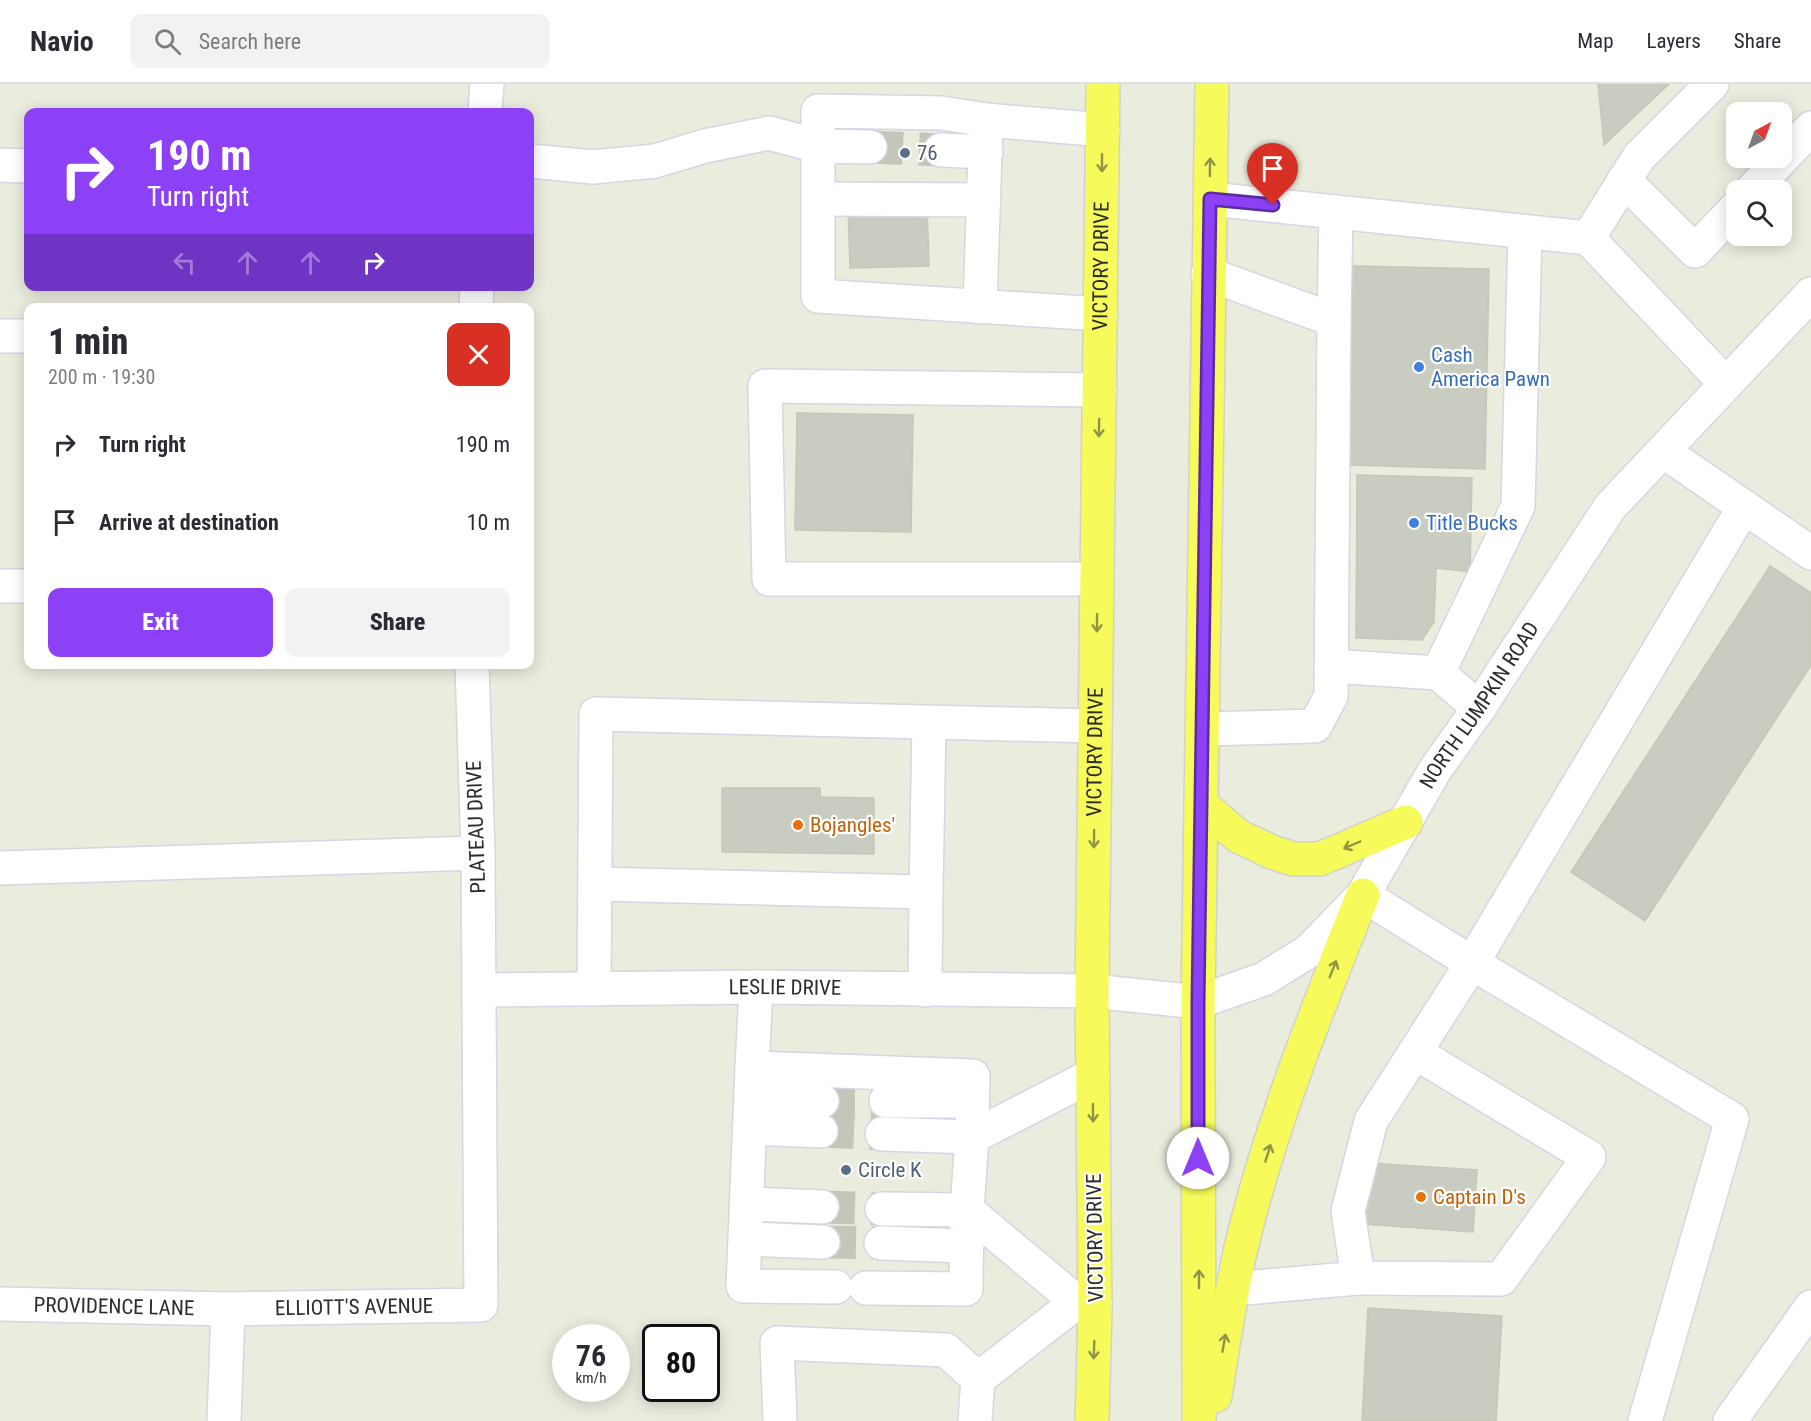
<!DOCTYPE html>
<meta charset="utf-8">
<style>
:root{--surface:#fff;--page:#f2f2f3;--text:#2b2b33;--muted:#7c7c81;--line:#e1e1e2;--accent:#8d41f7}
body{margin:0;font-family:"Roboto Condensed",sans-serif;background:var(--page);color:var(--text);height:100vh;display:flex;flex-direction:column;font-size:22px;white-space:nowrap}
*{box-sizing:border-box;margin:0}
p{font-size:20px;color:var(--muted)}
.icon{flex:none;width:33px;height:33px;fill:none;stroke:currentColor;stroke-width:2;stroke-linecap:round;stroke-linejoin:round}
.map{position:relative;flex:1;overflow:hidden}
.drawer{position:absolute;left:24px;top:219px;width:510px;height:366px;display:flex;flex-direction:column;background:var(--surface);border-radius:12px;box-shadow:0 3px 15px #0003}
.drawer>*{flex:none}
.hud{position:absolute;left:24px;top:24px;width:510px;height:183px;border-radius:12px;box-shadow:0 3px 15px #0003;background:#8d41f7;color:#fff;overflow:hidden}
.needle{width:39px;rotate:41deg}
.tools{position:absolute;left:1726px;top:18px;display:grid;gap:12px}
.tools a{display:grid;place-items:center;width:66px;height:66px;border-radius:12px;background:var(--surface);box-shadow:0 3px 15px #0003;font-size:30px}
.speed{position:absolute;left:552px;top:1240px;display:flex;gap:12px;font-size:30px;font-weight:700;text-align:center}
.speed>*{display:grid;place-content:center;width:78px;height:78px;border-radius:50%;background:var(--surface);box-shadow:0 3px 15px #0003;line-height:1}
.speed small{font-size:15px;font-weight:400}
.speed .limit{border:3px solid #111;border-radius:9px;background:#fff;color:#111}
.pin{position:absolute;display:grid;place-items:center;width:51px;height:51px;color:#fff;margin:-62px -26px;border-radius:50% 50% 50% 0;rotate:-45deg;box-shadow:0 0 6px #0007}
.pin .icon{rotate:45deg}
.me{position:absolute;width:66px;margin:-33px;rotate:0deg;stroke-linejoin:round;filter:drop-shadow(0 0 4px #0008)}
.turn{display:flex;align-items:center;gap:21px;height:126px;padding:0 24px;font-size:27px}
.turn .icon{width:78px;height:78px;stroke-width:2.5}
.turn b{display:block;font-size:42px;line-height:51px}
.lanes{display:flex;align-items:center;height:57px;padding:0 24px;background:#0003;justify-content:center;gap:30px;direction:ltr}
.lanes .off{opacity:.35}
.round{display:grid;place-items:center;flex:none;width:63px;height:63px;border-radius:12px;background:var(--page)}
.summary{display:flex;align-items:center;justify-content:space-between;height:102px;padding:0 24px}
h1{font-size:36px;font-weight:800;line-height:45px}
.primary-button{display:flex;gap:12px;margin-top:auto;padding:12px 24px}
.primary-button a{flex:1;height:69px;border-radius:12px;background:var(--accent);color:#fff;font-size:24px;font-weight:800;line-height:69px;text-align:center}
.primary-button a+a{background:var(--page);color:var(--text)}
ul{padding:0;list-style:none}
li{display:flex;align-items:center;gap:18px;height:78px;padding:0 24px}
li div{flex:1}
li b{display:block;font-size:22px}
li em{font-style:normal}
header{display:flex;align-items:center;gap:36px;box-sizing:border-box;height:84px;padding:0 30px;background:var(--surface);border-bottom:2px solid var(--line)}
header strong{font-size:28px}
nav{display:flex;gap:33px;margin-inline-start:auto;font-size:21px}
.search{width:420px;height:54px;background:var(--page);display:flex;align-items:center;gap:15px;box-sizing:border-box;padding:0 21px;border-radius:12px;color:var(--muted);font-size:22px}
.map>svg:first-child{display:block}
.building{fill:#c9ccc0;stroke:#c4c8b8;stroke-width:1.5}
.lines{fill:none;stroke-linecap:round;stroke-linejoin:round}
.minor-tunnel{stroke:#c4c6ba;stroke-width:33;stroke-dasharray:33 16;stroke-linecap:butt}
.minor-casing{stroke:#dad3e4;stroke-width:36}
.highway-casing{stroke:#d1d1d1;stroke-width:36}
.minor{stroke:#fff;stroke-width:33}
.highway{stroke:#f6fb5b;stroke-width:33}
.oneway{stroke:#919444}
.route-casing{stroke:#5c2aa1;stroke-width:15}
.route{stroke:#8d41f7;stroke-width:10}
.service-dot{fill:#5c6f8a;stroke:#fff;stroke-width:2}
.shop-dot{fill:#3f7fe0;stroke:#fff;stroke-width:2}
.food-dot{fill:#e8710a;stroke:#fff;stroke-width:2}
.labels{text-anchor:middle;stroke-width:4.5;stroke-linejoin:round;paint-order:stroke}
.service-label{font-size:21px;fill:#4e5e75;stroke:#fff;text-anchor:start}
.street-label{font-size:21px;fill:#2c2c2c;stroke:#fff}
.shop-label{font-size:21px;fill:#366cbe;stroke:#fff;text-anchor:start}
.food-label{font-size:21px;fill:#c56008;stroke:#fff;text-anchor:start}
</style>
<header>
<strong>Navio</strong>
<div class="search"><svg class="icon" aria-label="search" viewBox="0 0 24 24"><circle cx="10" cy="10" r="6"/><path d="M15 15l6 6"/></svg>Search here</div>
<nav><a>Map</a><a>Layers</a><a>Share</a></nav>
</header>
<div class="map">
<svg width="1811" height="1337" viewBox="0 0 1811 1337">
<rect width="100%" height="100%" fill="#eaedde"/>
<path class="building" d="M 1598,0 L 1669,0 L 1604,61 Z
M 927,119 L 929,182 L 850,184 L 848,121 Z
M 1352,182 L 1489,185 L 1485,385 L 1349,381 Z
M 797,329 L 913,331 L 911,448 L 795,446 Z
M 1357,391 L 1472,394 L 1470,488 L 1436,484 L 1434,538 L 1422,556 L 1356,554 Z
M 1770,482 L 1811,509 L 1811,581 L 1645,837 L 1571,788 Z
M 722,704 L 820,704 L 820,713 L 874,714 L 874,770 L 722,768 Z
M 1369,1079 L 1477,1086 L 1473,1148 L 1365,1140 Z
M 1368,1224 L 1502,1232 L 1496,1337 L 1362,1337 Z"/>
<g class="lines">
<path class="minor-tunnel" d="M 870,63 L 941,66
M 822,1017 L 886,1017
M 821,1047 L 882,1050
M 822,1123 L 882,1125
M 823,1158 L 881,1159"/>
<g class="minor-casing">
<g id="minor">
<path d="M 485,28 L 487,0"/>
<path d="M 941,66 L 986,68"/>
<path d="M 530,77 L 593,83 L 655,77 L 705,62 L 769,49 L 818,62 L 870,63"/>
<path d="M 0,81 L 28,82"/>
<path d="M 1624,96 L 1695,167 L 1737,123"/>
<path d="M 1752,106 L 1811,44"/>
<path d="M 818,115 L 984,116"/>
<path d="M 1210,115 L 1588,154 L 1726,300"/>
<path d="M 1588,154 L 1639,73 L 1712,0"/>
<path d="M 980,223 L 986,36"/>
<path d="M 476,224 L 477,202"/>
<path d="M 1101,230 L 818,212 L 818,27 L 942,29 L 986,36 L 1103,46"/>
<path d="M 1334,236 L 1336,128"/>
<path d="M 0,252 L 28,252"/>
<path d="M 1663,367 L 1811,469"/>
<path d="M 1097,495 L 769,495 L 765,302 L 1100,306"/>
<path d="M 0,502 L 28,502"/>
<path d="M 1331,582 L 1438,589 L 1479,624"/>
<path d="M 1438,589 L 1518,422 L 1525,148"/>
<path d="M 1202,645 L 1315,642 L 1331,612 L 1334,236 L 1208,190"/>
<path d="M 0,784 L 478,769"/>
<path d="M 595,800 L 926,808 L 925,906"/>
<path d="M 926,808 L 929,639"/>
<path d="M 1363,811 L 1472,879 L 1744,423"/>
<path d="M 594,905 L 596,630 L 1095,642"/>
<path id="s1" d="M 479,906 L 756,903 L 1092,907 L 1198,918 L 1264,895 L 1309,867 L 1363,811 L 1435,686 L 1479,624 L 1610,423 L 1811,210"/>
<path d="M 752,984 L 756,903"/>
<path d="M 1093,991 L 972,1053 L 967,1126 L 1077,1218 L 1095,1219"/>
<path d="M 751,1010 L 822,1017"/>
<path d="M 886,1017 L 972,1017"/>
<path d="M 750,1044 L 821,1047"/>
<path d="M 748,1120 L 822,1123"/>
<path d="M 746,1155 L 823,1158"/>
<path d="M 881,1159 L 967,1162"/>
<path d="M 1358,1194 L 1501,1195 L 1589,1073 L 1416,969"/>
<path d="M 836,1203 L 743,1202 L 752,984 L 973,992 L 972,1053 L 882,1050"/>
<path d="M 866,1204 L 966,1205 L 967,1126 L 882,1125"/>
<path d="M 1234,1205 L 1358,1194 L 1348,1127 L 1371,1037 L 1472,879 L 1732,1035 L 1645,1337"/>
<path id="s2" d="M 0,1220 L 228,1225 L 481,1221 L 478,769 L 472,580"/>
<path d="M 224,1337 L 228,1225"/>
<path d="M 780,1337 L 777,1259 L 946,1266 L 978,1295"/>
<path d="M 975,1337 L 978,1295 L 1077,1218"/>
<path d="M 1730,1337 L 1811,1223"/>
</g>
</g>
<g class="highway-casing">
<g id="highway">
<path d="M 1201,720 L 1238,752 L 1272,768 L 1293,775 L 1320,775 L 1406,738"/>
<path d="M 1215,1312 C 1223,1262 1230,1212 1241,1164 C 1270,1042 1317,926 1363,811"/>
<path id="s3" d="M 1092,1337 L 1095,1228 L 1092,907 L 1103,0"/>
<path d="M 1199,1337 L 1198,918 L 1212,0"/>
</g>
</g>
<use href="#minor" class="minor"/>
<use href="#highway" class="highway"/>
</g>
<defs><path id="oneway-shaft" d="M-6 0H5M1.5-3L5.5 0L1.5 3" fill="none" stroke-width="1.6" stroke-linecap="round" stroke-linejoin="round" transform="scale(1.5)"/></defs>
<g class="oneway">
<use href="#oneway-shaft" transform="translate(1102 79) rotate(90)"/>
<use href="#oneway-shaft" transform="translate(1210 83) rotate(-89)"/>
<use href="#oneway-shaft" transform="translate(1099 344) rotate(91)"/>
<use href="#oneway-shaft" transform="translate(1097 539) rotate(91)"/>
<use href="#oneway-shaft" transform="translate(1094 755) rotate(91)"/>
<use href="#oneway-shaft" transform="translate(1352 761) rotate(157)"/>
<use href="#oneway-shaft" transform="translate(1333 885) rotate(-68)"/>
<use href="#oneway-shaft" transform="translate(1093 1029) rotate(89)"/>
<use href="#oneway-shaft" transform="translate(1268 1069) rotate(-73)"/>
<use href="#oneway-shaft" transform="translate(1199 1195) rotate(-90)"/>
<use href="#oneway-shaft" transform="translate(1224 1259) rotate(-80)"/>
<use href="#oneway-shaft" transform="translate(1094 1266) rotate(92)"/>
</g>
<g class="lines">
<g class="route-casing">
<path id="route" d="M 1198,1074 L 1198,918 L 1210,115 L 1273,121"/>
</g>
<use href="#route" class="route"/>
</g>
<g class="service-dot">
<circle cx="905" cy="69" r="6"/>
<circle cx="846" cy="1086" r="6"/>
</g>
<g class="shop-dot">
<circle cx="1419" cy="283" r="6"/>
<circle cx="1414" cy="439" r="6"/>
</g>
<g class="food-dot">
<circle cx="798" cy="741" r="6"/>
<circle cx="1421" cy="1113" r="6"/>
</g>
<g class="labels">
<g class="service-label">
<text x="917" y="76">76</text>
<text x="858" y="1093">Circle K</text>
</g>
<g class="street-label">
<text dy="7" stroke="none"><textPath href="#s3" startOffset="1155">VICTORY DRIVE</textPath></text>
<text dy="7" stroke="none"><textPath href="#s1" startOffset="1143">NORTH LUMPKIN ROAD</textPath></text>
<text dy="7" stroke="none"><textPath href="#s3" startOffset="669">VICTORY DRIVE</textPath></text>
<text transform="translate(476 743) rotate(-92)" y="7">PLATEAU DRIVE</text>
<text dy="7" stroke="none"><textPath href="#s1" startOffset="306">LESLIE DRIVE</textPath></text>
<text transform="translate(1095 1154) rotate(-91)" y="7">VICTORY DRIVE</text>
<text dy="7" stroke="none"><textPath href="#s2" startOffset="114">PROVIDENCE LANE</textPath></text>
<text dy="7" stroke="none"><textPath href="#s2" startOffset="354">ELLIOTT'S AVENUE</textPath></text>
</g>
<g class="shop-label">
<text x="1431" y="278">Cash<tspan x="1431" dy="24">America Pawn</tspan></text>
<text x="1426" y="446">Title Bucks</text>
</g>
<g class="food-label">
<text x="810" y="748">Bojangles'</text>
<text x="1433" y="1120">Captain D's</text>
</g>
</g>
</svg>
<div class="tools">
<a><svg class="needle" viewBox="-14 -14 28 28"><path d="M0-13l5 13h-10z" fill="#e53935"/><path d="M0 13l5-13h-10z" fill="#7c7c81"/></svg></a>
<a><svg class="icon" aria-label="search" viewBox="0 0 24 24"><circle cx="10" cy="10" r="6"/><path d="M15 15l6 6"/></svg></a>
</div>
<div class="speed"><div>76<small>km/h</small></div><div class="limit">80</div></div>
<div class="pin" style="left:1273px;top:121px;background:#d93025"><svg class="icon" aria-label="arrive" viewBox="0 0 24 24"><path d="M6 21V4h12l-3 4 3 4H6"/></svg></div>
<svg class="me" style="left:1198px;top:1074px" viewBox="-20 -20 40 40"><circle r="19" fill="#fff"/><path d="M0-13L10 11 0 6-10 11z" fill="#8d41f7"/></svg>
<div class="hud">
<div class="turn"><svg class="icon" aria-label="right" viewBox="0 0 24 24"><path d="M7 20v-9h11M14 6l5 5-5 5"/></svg><div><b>190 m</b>Turn right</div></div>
<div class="lanes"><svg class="icon off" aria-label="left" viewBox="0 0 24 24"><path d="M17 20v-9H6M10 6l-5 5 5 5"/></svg><svg class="icon off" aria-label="ahead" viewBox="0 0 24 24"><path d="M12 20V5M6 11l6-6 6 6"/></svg><svg class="icon off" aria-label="ahead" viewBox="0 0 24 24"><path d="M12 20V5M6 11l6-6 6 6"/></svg><svg class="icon" aria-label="right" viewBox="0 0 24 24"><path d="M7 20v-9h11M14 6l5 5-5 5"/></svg></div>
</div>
<section class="drawer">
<div class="summary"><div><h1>1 min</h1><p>200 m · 19:30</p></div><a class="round" style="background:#d93025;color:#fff"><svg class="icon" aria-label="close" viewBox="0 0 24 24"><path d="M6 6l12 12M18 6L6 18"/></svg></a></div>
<ul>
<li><svg class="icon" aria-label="right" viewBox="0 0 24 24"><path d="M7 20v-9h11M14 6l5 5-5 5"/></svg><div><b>Turn right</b></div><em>190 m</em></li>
<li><svg class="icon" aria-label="arrive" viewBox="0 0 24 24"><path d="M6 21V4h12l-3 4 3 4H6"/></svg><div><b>Arrive at destination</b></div><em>10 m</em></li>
</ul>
<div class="primary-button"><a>Exit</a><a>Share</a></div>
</section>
</div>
